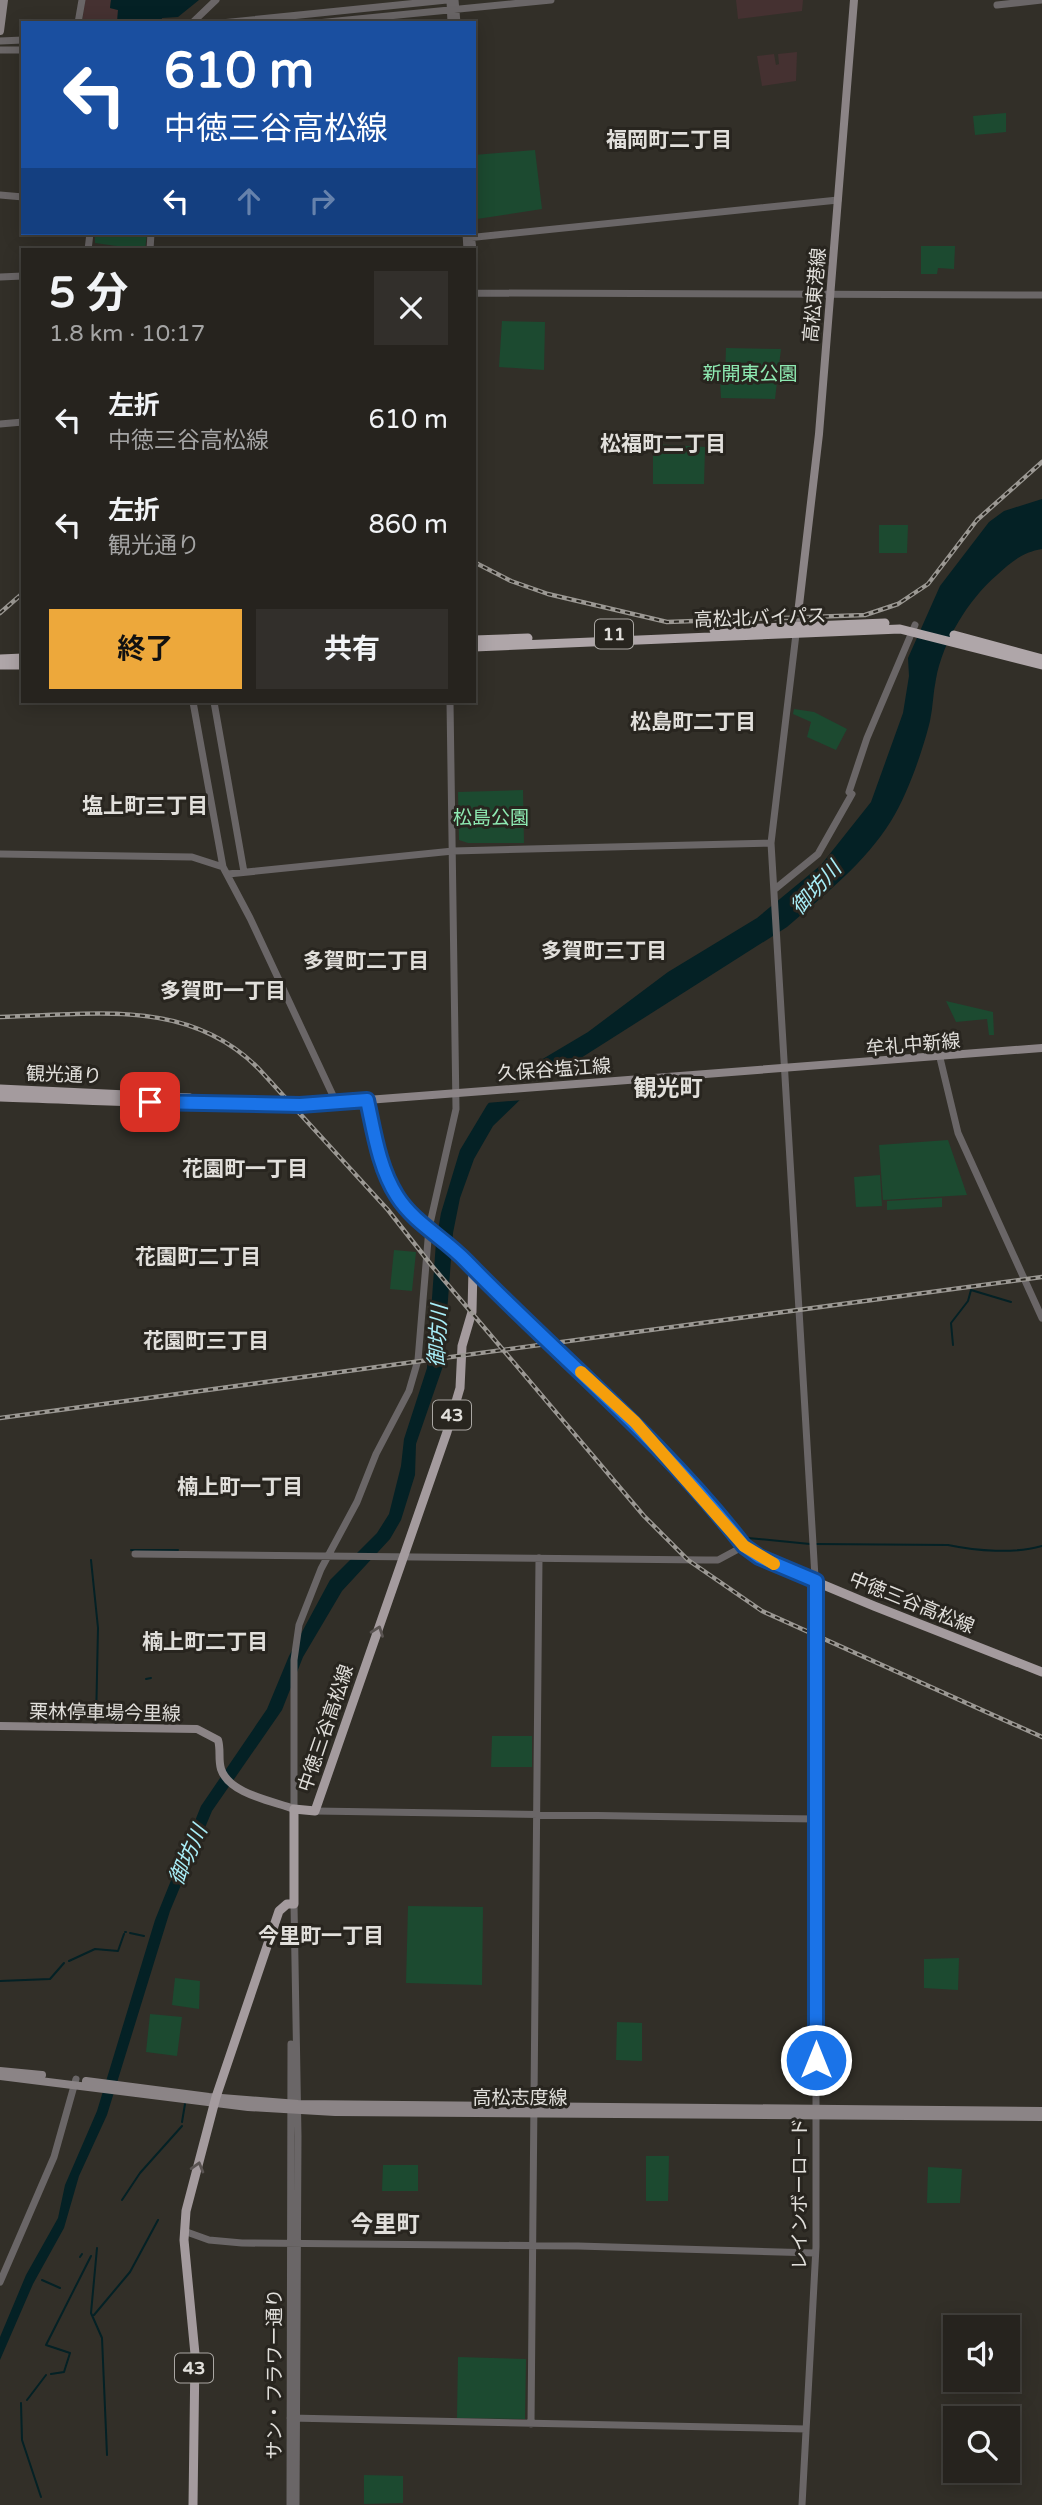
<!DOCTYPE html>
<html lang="ja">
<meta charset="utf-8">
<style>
:root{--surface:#26231e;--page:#322f2b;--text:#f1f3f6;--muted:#a4a4a4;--line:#42403c;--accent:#eda83b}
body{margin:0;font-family:"Varela Round","Noto Sans JP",sans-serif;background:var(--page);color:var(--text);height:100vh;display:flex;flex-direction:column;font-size:26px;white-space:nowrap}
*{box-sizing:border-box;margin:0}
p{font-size:23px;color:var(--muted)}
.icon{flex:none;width:38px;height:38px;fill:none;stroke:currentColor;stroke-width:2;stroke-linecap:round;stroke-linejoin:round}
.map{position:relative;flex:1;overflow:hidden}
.side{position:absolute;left:21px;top:248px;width:455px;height:455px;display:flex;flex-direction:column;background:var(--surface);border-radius:0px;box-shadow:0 4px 18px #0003,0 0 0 2px var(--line)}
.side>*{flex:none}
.guide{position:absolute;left:21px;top:21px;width:455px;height:214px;border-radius:0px;box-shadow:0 4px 18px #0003,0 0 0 2px var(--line);background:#1a4fa0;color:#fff;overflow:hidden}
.buttons{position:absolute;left:943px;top:2315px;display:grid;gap:14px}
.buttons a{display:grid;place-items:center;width:77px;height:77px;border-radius:0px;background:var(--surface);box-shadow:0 4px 18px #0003,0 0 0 2px var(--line);font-size:35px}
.pin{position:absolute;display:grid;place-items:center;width:60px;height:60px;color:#fff;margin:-30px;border-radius:14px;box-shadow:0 4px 10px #0006}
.me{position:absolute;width:77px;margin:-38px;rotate:0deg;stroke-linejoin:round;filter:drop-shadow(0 0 5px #0008)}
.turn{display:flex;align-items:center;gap:24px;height:147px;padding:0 28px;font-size:32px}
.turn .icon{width:91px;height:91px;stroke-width:2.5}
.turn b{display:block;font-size:49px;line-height:60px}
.lanes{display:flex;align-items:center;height:66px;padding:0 28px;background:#0003;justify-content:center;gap:35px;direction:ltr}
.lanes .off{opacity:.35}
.round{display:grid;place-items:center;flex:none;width:74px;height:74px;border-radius:0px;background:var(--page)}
.summary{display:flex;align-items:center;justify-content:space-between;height:119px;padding:0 28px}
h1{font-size:42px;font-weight:700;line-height:52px}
.button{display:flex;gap:14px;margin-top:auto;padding:14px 28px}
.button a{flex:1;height:80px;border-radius:0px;background:var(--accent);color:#111;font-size:28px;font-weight:700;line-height:80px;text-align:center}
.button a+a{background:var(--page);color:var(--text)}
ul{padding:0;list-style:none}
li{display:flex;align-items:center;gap:21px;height:105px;padding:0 28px}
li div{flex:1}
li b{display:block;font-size:26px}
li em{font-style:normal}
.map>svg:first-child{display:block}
.industrial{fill:#453131}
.green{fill:#1c4a30}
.water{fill:#042125}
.pier{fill:#322f28}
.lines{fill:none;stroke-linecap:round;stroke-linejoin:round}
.stream{stroke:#042125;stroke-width:2}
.tertiary{stroke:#6a6667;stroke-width:7}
.secondary{stroke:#8b8486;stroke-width:8}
.primary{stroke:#a49b9e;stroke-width:9}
.trunk{stroke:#afa6a9;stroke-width:9}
.rail-casing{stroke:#9b9893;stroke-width:4.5}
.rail{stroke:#28251f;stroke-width:2;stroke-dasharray:5;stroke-linecap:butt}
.oneway{stroke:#5a5452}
.route-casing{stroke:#114b97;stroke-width:18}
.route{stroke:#1a73e8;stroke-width:12}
.slow{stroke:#f59e0b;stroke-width:12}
.labels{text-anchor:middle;stroke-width:6;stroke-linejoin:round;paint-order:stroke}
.shield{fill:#28251f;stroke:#aaa7a3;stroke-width:2}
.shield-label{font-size:18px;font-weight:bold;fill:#e1dfdb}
.street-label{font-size:19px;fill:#e1dfdb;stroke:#28251f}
.park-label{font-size:19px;fill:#8eeab2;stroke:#28251f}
.neighbourhood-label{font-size:21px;font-weight:bold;fill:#e1dfdb;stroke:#28251f}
.water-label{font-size:21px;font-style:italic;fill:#a8eef8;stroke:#28251f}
.quarter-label{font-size:23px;font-weight:bold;fill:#e1dfdb;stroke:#28251f}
</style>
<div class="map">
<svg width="1042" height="2505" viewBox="0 0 1042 2505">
<rect width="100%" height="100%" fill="#322f28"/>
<path class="industrial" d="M 85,0 L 111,0 L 110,8 L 118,10 L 117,23 L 82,23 Z
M 736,0 L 803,0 L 802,11 L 738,19 Z
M 797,52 L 796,81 L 762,86 L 757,56 L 774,54 L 776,65 L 779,64 L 778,54 Z"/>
<path class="green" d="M 1006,113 L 1006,132 L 975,135 L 973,116 Z
M 535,150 L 542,209 L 477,219 L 474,155 Z
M 95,233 L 147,233 L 145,250 L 125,250 L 124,247 L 95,243 Z
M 921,246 L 955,246 L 954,269 L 938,268 L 937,274 L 921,274 Z
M 502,321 L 545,322 L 544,370 L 499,367 Z
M 726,348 L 781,349 L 775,399 L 721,398 L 720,378 L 725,378 Z
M 653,444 L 705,447 L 704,484 L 653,484 Z
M 879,525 L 908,525 L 907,553 L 879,553 Z
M 794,709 L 814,712 L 847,729 L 836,750 L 807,737 L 811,722 L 793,714 Z
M 523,790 L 524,843 L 468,843 L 459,840 L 458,792 Z
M 946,1001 L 993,1012 L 994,1035 L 989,1035 L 987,1019 L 956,1022 Z
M 948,1140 L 967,1195 L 883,1200 L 879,1145 Z
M 880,1175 L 882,1206 L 856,1207 L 854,1177 Z
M 942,1198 L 942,1207 L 887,1210 L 887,1201 Z
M 394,1250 L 416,1252 L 412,1291 L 390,1289 Z
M 492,1736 L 532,1736 L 532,1767 L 491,1767 Z
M 408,1906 L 483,1907 L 482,1985 L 406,1983 Z
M 959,1958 L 958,1990 L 924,1988 L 924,1959 Z
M 175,1978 L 200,1981 L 199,2009 L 172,2005 Z
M 150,2014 L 182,2017 L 177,2056 L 146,2052 Z
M 617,2022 L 642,2023 L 642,2061 L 616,2060 Z
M 646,2156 L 669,2156 L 668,2201 L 646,2201 Z
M 383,2165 L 418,2165 L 418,2191 L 382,2191 Z
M 928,2167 L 962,2169 L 960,2203 L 927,2203 Z
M 458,2357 L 526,2359 L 525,2419 L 457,2418 Z
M 364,2475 L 403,2476 L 403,2503 L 364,2504 Z"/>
<path class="water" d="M 111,0 L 199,0 L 178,17 L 162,18 L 161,23 L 156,23 L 156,19 L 117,23 L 118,10 L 110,8 Z
M 1042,499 L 1042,549 C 1023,552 1011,562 997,575 C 968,600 943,641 936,679 C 933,693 933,707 930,721 C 923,750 907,796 891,821 C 866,862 823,896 787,927 L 529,1091 L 493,1126 L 474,1159 L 460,1198 L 453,1233 L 443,1366 L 416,1444 L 415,1475 L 401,1520 L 390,1539 L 342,1591 L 303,1657 L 282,1710 L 212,1811 L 170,1911 L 107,2115 L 79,2176 L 64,2228 L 33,2284 L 0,2360 L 0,2337 L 26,2275 L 58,2218 L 65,2185 L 97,2111 L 155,1920 L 201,1806 L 267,1709 L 289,1656 L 330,1580 L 377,1533 L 389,1514 L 401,1466 L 404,1439 L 427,1368 L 436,1242 L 441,1213 L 460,1150 L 487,1105 L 509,1079 L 588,1032 L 668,972 L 757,918 L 821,865 L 871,802 L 903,713 L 909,676 L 908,658 L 940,586 L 989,522 L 1004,511 Z"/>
<path class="pier" d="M 563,1073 L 524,1100 L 486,1103 L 508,1077 Z"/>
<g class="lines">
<path class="stream" d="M 953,1345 L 951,1323 L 968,1301 L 971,1290 L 1011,1302
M 748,1538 L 810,1544
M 815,1544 L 948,1545 C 977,1551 1014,1554 1042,1546
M 131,1550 L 178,1550
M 91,1560 L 98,1628 L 96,1723
M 146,1679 L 151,1678
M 125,1932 L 126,1932
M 130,1933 L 144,1936
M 69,1961 L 95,1949 L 118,1951 L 124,1934
M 0,1981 L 50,1979 L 64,1963
M 182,2122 L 185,2104
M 122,2200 L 140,2173 L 182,2126
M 97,2248 L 91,2313 L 102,2338 L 107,2455
M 80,2257 L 82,2254
M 42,2280 L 60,2288
M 94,2315 L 130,2272 L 158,2220
M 51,2374 L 64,2372 L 70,2353 L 46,2345 L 91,2256
M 27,2400 L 46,2375
M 21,2403 L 22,2440 L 41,2497"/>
<path class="tertiary" d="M 450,0 L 451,23
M 455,0 L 457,23
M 997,5 L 1042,0
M 78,23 L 82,0
M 192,23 L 216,0
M 221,23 L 447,0
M 317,23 L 551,0
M 0,41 L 23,40
M 0,50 L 23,50
M 0,195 L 23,197
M 466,233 L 467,250
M 471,234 L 473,250
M 467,238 L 838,200
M 88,250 L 90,233
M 150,250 L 151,233
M 474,265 L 474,327
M 0,277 L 23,276
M 474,293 L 1042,295
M 0,424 L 23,422
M 796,634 L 771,843 L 816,1594 L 816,2247 L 802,2505
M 193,702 L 223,867 L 250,918 L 336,1102
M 214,702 L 244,872
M 849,792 L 867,738 L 915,625
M 0,854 L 192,857 L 223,867
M 228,874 L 453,851 L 771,843
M 775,889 L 818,854 L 852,794
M 940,1058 L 958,1133 L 1042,1318
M 135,1554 L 706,1560 L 718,1560 L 744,1546
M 294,1809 L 294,1660 L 299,1625 L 321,1569 L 357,1502 L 376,1454 L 409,1391 L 418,1360 L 429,1228 L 456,1109 L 450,702
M 315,1811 L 816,1819
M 294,1904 L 298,2136 L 296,2505
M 184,2231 L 209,2240 L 242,2243 L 578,2246 L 815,2253
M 0,2282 L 54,2157 L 76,2079
M 290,2418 L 806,2429
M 531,2424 L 539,1558
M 290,2505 L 291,2044"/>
<path class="secondary" d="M 0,31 L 4,0
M 796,631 L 819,434 L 854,0
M 367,1100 L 1042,1048
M 0,1726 L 197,1729 L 218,1740 C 221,1750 218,1759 221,1769 C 229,1794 273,1801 294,1809
M 0,2071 L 42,2075
M 0,2076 L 248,2107 L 335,2112 L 1042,2117
M 86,2081 L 209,2097 L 298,2104 L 1042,2111"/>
<path class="primary" d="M 0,1089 L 190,1098
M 0,1097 C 122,1101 245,1109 367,1100 L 383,1166 L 394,1191 L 411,1214 L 447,1242 L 544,1339 L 635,1422 L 744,1546 L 771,1563 L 874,1606 L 1042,1672
M 193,2505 L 195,2354 L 184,2240 L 186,2211 L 216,2097 L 279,1911 L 287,1904 L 294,1904 L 294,1809 L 315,1811 L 447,1432 L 460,1388 L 462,1346 L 472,1312 L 473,1268"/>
<path class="trunk" d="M 714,630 L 885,623
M 954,635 L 1042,659
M 474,640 L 528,638
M 474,647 L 900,629 L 1042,665
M 0,659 L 23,658
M 0,665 L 23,665"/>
<g class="rail-casing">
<path id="rail" d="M 474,562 L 511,581 L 548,594 L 667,622 L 865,615 L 898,604 L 928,584 L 977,520 L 1042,462
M 0,613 L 23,593
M 0,1017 C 93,1015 188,997 259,1069 L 388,1210 L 432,1266 L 644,1516 L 688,1560 L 762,1611 L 1042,1737
M 0,1418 L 1042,1277"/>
</g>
<use href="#rail" class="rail"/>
</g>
<defs><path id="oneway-chevron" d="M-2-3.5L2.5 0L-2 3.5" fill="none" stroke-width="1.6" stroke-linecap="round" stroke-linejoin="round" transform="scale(1.75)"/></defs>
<g class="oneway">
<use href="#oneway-chevron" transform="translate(378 1631) rotate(-70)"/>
<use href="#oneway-chevron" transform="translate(198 2167) rotate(-74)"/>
</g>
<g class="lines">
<g class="route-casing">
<path id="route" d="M 150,1102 L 300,1105 L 367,1100 C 374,1132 379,1168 397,1196 C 414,1223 444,1238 466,1261 C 559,1357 662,1440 744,1546 L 759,1557 L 816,1581 L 816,2060"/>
</g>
<use href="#route" class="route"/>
<path class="slow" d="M 581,1372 L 635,1422 L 744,1546 L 774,1564"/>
</g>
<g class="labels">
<g class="shield">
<rect x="595" y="619.5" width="38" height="29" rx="5"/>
<rect x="433" y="1400.5" width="38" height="29" rx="5"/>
<rect x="175" y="2353.5" width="38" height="29" rx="5"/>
</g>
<g class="shield-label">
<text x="614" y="640">11</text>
<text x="452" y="1421">43</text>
<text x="194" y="2374">43</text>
</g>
<g class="street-label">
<text transform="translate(814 295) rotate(-85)" y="7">高松東港線</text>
<text transform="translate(760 617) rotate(-2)" y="7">高松北バイパス</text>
<text transform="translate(913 1044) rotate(-5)" y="7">牟礼中新線</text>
<text transform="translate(554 1069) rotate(-4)" y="7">久保谷塩江線</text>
<text transform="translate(64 1074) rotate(2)" y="7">観光通り</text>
<text transform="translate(912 1602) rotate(22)" y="7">中徳三谷高松線</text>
<text transform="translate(105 1712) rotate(1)" y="7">栗林停車場今里線</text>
<text transform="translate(325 1728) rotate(-71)" y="7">中徳三谷高松線</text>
<text x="520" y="2104">高松志度線</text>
<text transform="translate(799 2194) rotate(-90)" y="7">レインボーロード</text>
<text transform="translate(274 2374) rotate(-90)" y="7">サン・フラワー通り</text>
</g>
<g class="park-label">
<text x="750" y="380">新開東公園</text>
<text x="491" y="824">松島公園</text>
</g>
<g class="neighbourhood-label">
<text x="669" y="147">福岡町二丁目</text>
<text x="663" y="451">松福町二丁目</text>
<text x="693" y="729">松島町二丁目</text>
<text x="145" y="813">塩上町三丁目</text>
<text x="604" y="958">多賀町三丁目</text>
<text x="366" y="968">多賀町二丁目</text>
<text x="223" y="998">多賀町一丁目</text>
<text x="245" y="1176">花園町一丁目</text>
<text x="198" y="1264">花園町二丁目</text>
<text x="206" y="1348">花園町三丁目</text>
<text x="240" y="1494">楠上町一丁目</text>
<text x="205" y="1649">楠上町二丁目</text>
<text x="321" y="1943">今里町一丁目</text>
</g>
<g class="water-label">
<text transform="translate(816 888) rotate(-48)" y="7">御坊川</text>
<text transform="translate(438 1336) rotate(-87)" y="7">御坊川</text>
<text transform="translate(188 1855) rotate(-66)" y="7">御坊川</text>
</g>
<g class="quarter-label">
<text x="668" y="1096">観光町</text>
<text x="385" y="2232">今里町</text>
</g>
</g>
</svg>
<div class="buttons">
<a><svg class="icon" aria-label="sound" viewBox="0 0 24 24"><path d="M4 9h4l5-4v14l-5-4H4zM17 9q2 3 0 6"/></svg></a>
<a><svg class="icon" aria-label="search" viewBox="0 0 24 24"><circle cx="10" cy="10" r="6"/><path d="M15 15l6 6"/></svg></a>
</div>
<div class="pin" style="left:150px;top:1102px;background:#d93025"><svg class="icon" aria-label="arrive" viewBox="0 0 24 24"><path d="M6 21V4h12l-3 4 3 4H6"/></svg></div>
<svg class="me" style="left:816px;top:2060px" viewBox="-20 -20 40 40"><circle r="17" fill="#1a73e8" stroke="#fff" stroke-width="3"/><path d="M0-11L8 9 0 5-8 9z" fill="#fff"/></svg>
<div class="guide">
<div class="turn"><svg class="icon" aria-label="left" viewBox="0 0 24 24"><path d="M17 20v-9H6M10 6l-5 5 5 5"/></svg><div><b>610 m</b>中徳三谷高松線</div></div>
<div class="lanes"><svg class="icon" aria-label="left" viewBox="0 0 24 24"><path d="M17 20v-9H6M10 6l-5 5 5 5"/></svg><svg class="icon off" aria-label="ahead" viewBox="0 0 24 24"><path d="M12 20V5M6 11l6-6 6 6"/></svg><svg class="icon off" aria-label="right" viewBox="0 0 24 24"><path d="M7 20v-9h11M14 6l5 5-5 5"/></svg></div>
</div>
<section class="side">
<div class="summary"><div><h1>5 分</h1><p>1.8 km · 10:17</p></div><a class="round"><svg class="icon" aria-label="close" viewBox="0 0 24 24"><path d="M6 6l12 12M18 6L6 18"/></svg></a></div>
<ul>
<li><svg class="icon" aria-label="left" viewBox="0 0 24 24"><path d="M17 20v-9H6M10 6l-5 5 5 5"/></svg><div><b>左折</b><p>中徳三谷高松線</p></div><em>610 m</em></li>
<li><svg class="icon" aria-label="left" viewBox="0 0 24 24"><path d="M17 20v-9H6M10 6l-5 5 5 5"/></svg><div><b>左折</b><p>観光通り</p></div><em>860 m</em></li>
</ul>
<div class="button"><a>終了</a><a>共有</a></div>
</section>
</div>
